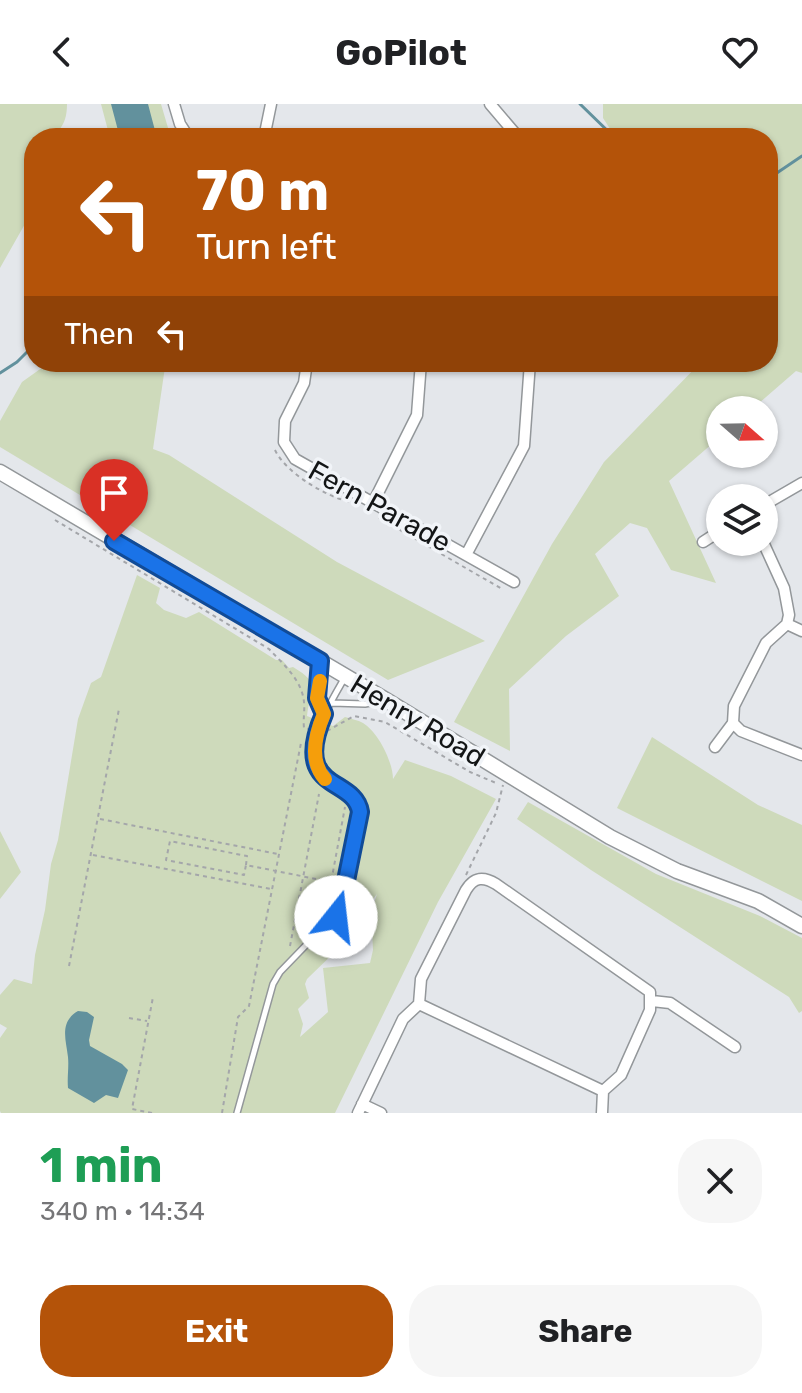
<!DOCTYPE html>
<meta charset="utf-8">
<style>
:root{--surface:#fff;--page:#f6f6f6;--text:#202124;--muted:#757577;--accent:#b45309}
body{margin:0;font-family:Rubik,sans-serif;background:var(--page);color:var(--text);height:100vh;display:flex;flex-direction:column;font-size:30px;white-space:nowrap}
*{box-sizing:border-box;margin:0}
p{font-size:26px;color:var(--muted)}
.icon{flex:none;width:44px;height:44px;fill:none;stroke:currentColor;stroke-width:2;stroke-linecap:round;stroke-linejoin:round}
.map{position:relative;height:1009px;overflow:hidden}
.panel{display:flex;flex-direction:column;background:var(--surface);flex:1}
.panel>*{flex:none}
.hud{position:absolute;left:24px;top:24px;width:754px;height:244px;border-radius:32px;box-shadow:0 2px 6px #0004;background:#b45309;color:#fff;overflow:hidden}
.needle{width:52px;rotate:110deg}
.controls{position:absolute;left:706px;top:292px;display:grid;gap:16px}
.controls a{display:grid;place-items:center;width:72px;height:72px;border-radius:50%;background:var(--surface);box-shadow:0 2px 6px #0004;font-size:40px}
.pin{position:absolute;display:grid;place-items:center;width:68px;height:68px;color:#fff;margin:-82px -34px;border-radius:50% 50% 50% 0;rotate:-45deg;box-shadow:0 0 8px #0007}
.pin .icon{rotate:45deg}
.me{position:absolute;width:88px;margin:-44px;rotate:16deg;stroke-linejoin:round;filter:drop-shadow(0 0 6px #0008)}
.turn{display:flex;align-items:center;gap:28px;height:168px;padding:0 40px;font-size:36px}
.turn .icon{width:104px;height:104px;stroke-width:2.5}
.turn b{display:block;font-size:56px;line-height:68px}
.then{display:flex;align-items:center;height:76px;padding:0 40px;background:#0003;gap:16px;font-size:30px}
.round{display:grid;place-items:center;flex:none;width:84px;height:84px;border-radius:32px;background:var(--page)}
.headline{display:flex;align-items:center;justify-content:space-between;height:136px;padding:0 40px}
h1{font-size:48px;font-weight:700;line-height:60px;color:#1e9e55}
.button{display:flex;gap:16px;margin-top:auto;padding:16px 40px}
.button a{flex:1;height:92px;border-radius:32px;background:var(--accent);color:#fff;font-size:32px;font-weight:700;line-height:92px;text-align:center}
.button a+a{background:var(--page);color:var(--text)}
header{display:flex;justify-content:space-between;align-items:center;height:104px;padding:0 40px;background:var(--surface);font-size:36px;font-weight:700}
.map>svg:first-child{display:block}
.green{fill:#cedabb;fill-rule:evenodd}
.water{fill:#62919d}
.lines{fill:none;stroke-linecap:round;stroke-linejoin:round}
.stream{stroke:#62919d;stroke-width:3}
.lane-casing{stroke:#93979a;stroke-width:8}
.street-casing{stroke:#93979a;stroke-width:13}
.secondary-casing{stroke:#93979a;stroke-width:17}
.path{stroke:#a4a6aa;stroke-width:2;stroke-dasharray:4 4;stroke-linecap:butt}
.lane{stroke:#fff;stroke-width:5}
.street{stroke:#fff;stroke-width:10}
.secondary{stroke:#fff;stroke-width:14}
.route-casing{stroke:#114b97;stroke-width:20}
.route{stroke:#1a73e8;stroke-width:14}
.slow{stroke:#f59e0b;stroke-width:14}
.labels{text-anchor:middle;stroke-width:7;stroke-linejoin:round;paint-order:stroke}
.street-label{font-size:28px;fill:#131516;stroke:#f1f4f8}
</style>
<header><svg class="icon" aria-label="back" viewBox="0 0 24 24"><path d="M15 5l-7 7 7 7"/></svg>GoPilot<svg class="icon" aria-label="heart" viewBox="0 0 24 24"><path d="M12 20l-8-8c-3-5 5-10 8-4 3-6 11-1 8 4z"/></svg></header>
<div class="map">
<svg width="802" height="1009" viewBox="0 0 802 1009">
<rect width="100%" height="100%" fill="#e4e7eb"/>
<path class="green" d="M 0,0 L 67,0 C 67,23 57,34 34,34 L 34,104 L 0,164 Z
M 101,0 L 161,0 L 171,34 L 110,34 Z
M 603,0 L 802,0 L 802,269 L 796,267 L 751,306 L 720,306 L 720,333 L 669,377 L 716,479 L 671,466 L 647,424 L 630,419 L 595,450 L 619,492 L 566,532 L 509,585 L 510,647 L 454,618 L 552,440 L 604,358 L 701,258 L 768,258 L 768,34 L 616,34 L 603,14 Z
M 50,258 L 137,258 L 165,263 L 153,345 L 169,351 L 337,458 L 485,537 L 388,576 L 0,343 L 0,317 L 22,278 Z
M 137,471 L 160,484 L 156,499 L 164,506 L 186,514 L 199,508 L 276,556 L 282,556 L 289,564 L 293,563 C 322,580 310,584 307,612 L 333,622 L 345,613 C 351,615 358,616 363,619 C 378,628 393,658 393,675 L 405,656 L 451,672 L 496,695 L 438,798 L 335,1009 L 1,1009 L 0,1007 L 0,934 L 7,924 L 0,920 L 0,891 L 14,875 L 32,880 L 35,851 L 45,806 L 51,760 L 58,736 L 78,615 L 91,579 L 101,573 ZM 377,790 L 371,808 L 373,846 L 370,859 L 323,864 L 328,908 L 300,933 L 303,920 L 298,905 L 309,894 L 305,880 L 307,875 L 341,842 L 361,828 L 367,815 L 367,803 Z
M 652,633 L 758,701 L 802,721 L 802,797 L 617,704 Z
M 528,698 L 656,770 L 760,812 L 802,834 L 802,907 L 799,909 L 789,893 L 591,766 L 517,715 Z
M 0,727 L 21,768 L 0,795 Z"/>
<path class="water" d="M 111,0 L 148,0 L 157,34 L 120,34 Z
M 78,907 L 87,908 L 94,913 L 89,936 L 90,942 L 122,960 L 128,966 L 118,994 L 106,991 L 94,999 L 68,984 C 67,973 69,964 68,953 C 66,936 59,918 78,907 Z"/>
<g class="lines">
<path class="stream" d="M 580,0 L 615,34
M 768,75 L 802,52
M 0,269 L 17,258 L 34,241"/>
<g class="lane-casing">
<path id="lane" d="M 320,561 L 317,594 L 324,609
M 332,599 L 365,600 L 381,597
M 237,1009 L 273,880 L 280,868 L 340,806 L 360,708 C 357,692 348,691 336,683 C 293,656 327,605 345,573"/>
</g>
<g class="street-casing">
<path id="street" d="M 174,0 L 180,20 L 189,34
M 490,0 L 519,34
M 264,34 L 271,0
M 307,258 L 304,279 L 285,317 L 284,338 L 295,355 L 514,478
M 373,399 L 417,311 L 421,258
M 764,408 L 771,397 L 802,379
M 703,438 L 720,427
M 763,438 L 784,484 L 789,511 L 787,520 L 766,539 L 734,602 L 733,619 L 741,627 L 802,651
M 466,451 L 524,342 L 530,258
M 787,520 L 802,527
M 715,643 L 733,619
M 652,897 L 670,899 L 735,943
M 419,900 L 603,987
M 362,1000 L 381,1009
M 358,1009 L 403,915 L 419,900 L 421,875 L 466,786 C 474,773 483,772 496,780 L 650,888 L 650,906 L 621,971 L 603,987 L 602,1009"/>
</g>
<g class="secondary-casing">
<path id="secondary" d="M 0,368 L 386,596 L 610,733 L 677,767 L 758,797 L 802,822"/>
</g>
<path class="path" d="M 275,346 C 286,369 325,392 350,398
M 379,414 L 502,485
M 55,416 L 269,545 C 283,560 302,576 304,598 C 305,606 303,615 304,624 L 309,625
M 327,627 L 354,612 L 385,618 L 470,668 L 496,679
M 100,715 L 278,750
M 93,751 L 271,785
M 246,761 L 247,752 L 170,737 L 166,756 L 244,771 L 246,761 L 331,778
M 466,771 L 496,709 L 503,681
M 327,800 L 345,703
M 290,842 L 319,690
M 69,862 L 119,605
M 129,914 L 147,917
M 152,1009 L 132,1005 L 153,893
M 222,1009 L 238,913 L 249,902 L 301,639"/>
<use href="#lane" class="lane"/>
<use href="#street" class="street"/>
<use href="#secondary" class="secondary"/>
</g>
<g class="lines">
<g class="route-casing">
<path id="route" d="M 114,437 L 320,557 L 317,594 L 324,610 C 290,689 355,672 360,708 L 340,806 L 336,813"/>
</g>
<use href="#route" class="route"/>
<path class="slow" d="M 320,577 L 317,594 L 324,610 C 315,631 309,657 325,675"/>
</g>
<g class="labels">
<g class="street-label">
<text transform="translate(380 402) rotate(29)" y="10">Fern Parade</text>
<text transform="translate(418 616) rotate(31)" y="10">Henry Road</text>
</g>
</g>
</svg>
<div class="controls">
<a><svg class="needle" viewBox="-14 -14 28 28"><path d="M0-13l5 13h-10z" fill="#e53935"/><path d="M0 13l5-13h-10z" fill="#757577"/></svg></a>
<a><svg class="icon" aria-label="layers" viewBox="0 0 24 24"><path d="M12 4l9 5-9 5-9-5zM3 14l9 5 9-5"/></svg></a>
</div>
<div class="pin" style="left:114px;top:437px;background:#d93025"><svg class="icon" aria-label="arrive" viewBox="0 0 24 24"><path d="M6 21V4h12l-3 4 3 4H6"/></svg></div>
<svg class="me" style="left:336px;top:813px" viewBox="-20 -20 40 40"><circle r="19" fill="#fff"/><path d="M0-13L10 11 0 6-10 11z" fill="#1a73e8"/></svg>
<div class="hud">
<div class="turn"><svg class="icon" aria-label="left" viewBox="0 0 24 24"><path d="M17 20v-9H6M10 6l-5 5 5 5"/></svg><div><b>70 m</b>Turn left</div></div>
<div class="then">Then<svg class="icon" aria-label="left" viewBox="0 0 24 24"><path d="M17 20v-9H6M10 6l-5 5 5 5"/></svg></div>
</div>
</div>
<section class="panel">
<div class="headline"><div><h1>1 min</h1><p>340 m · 14:34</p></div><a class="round"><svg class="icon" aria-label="close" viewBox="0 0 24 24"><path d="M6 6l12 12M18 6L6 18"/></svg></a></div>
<div class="button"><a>Exit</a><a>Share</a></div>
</section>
